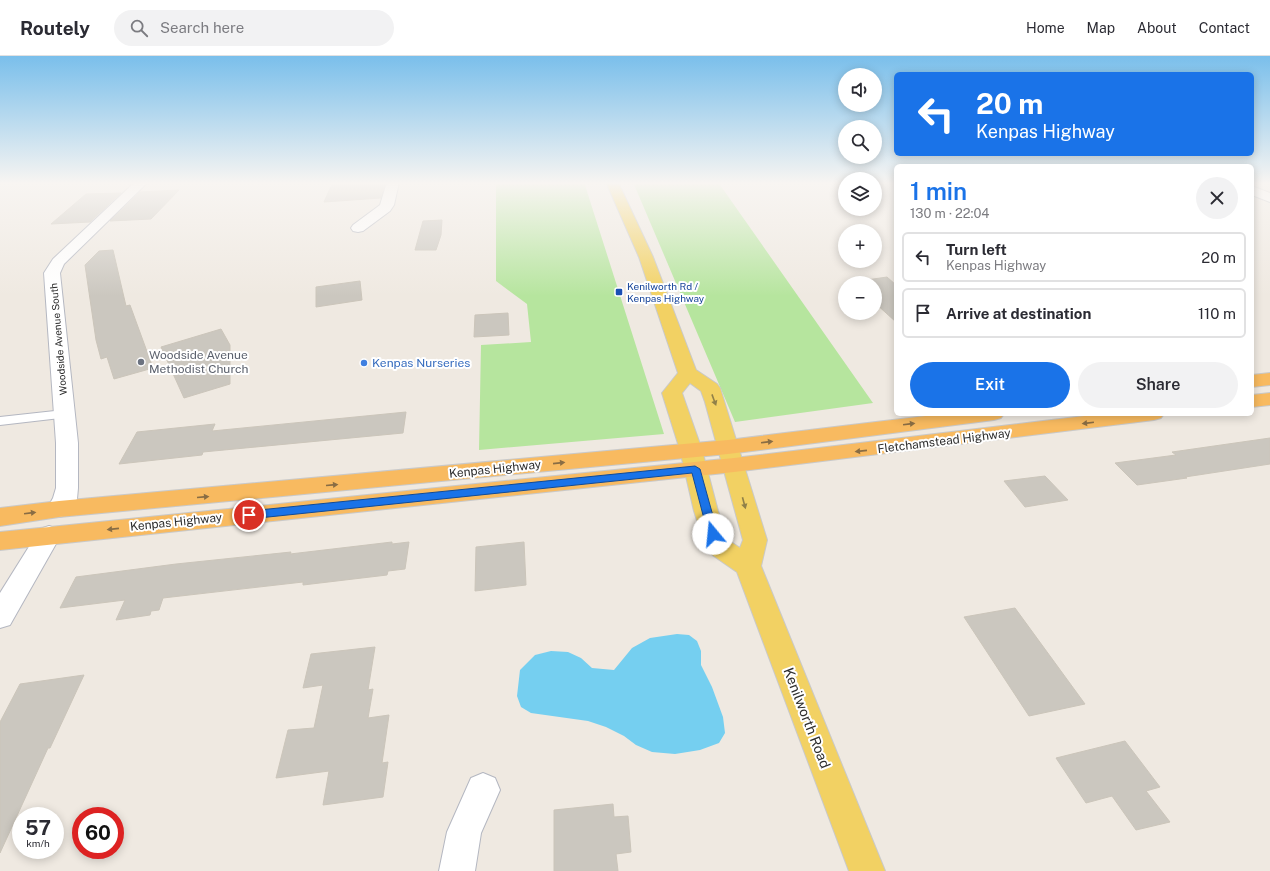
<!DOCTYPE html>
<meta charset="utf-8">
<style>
:root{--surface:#fff;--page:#f2f2f3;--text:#2b2b33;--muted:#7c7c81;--line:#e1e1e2;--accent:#1a73e8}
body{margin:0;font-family:"Public Sans",sans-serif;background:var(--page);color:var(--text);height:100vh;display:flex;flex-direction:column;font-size:15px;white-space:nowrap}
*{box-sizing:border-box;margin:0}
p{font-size:13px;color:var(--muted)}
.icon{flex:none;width:22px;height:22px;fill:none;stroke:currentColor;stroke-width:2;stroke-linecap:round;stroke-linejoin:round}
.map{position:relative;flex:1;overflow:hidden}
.panel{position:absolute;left:894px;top:108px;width:360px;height:252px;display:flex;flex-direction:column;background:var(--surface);border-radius:6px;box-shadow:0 2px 10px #0003}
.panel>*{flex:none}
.hud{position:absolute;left:894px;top:16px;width:360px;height:84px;border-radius:6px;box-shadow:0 2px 10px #0003;background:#1a73e8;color:#fff;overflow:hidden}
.fabs{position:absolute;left:838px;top:12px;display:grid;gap:8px}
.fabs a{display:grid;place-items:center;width:44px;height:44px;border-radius:50%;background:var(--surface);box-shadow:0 2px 10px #0003;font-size:20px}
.speed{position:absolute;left:12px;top:751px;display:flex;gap:8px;font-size:20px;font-weight:700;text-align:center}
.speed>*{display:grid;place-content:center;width:52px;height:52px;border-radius:50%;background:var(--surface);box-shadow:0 2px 10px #0003;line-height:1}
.speed small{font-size:10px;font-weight:400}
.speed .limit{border:6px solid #d22;background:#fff;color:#111}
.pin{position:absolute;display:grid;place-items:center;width:34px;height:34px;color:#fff;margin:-17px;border:2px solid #fff;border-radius:50%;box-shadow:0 1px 4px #0007}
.me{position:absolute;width:44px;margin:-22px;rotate:343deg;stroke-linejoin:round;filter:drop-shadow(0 0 3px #0008)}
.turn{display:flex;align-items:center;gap:14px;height:84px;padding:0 16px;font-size:18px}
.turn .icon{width:52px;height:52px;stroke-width:2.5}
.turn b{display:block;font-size:28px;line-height:34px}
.round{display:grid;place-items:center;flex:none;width:42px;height:42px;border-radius:21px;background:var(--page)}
.summary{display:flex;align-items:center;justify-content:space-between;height:68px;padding:0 16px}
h1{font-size:24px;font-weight:600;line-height:30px;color:var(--accent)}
.button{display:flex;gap:8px;margin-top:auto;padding:8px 16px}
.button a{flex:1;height:46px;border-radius:24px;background:var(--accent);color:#fff;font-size:16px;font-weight:600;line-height:46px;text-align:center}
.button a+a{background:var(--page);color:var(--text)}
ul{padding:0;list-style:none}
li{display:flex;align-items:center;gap:12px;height:50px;margin:0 8px 6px;padding:0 8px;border:2px solid var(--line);border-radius:6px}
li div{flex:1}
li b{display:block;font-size:15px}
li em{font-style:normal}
header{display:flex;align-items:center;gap:24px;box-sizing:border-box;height:56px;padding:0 20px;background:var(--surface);border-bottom:1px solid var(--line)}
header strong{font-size:19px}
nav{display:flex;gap:22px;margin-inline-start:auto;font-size:14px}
.search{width:280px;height:36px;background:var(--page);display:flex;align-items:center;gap:10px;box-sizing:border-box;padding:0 14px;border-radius:22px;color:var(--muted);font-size:15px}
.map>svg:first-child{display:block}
.green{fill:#b6e59e}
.water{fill:#75cff0}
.building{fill:#cbc7bf;stroke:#cbc5ba}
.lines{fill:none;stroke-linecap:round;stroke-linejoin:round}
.service-casing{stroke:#b4b7c1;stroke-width:2}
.minor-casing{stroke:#b4b7c1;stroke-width:2}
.primary-casing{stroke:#c9c9c9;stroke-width:2}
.trunk-casing{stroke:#c9c9c9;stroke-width:2}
.service{fill:#fff;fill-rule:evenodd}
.minor{fill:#fff;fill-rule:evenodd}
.primary{fill:#f2d163;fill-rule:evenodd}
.trunk{fill:#f8ba60;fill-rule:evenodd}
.oneway{fill:#908048}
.oneway2{fill:#896d44}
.route{fill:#1a73e8;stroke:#114b97}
.transit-dot{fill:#1a4fb4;stroke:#fff;stroke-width:1.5}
.worship-dot{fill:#6b7280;stroke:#fff;stroke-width:1.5}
.shop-dot{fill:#3f7fe0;stroke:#fff;stroke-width:1.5}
.labels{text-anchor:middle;stroke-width:4;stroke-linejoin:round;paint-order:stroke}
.far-transit-label{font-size:10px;fill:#164399;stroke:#fff;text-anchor:start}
.far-street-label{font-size:10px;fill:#2e2e2e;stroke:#fff}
.worship-label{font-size:12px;fill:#5b616d;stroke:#fff;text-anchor:start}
.shop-label{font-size:12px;fill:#366cbe;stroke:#fff;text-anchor:start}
.street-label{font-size:12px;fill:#2e2e2e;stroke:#fff}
.near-street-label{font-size:14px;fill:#2e2e2e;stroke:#fff}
</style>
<header>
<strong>Routely</strong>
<div class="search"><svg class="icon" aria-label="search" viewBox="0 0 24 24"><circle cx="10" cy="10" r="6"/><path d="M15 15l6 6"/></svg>Search here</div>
<nav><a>Home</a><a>Map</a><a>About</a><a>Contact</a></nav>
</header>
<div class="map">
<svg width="1270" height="815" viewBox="0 0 1270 815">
<rect width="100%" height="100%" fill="#efe9e1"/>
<path class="green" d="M 496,126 L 584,126 L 664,378 L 479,394 L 481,289 L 531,286 L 527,248 L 496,225 Z
M 633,126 L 718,126 L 873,347 L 735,366 Z"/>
<path class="water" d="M 677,578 L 689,579 L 697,585 L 701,595 L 701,609 L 712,631 L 723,661 L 725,677 L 719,687 L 700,694 L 675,698 L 652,696 L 636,689 L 624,680 L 606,671 L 588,665 L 531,657 L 521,651 L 517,640 L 520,614 L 535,599 L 551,595 L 568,596 L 581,602 L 592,612 L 614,614 L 632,592 L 650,582 Z"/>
<path class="building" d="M 333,126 L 386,126 L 381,142 L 324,146 Z
M 179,134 L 151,163 L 110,165 L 140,136 Z
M 121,137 L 90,166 L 51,168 L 86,138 Z
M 442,164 L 441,179 L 436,194 L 415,194 L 423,165 Z
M 113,194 L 126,250 L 130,249 L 153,312 L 114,323 L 107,301 L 101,303 L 96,284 L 85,209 L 99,195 Z
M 887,221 L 896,229 L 896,266 L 875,247 L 875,227 L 854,227 L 853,226 Z
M 360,225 L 362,244 L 316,251 L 316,231 Z
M 508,257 L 509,279 L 474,281 L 475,259 Z
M 221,273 L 230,289 L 230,328 L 184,342 L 161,291 Z
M 406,356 L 403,377 L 203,396 L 202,399 L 119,408 L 137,376 L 215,368 L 212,375 Z
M 1270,382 L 1270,408 L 1185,421 L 1187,422 L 1137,429 L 1115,407 L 1176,399 L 1172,396 Z
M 1045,420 L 1068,444 L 1025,451 L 1004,425 Z
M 392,486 L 392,488 L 409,486 L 405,513 L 388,515 L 387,519 L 303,529 L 303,526 L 163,542 L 159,554 L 151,555 L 150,559 L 116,564 L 125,544 L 60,552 L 76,521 L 176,508 L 291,496 L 290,498 Z
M 524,486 L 526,529 L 475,535 L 476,491 Z
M 1015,552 L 1085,648 L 1029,660 L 964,561 Z
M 375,591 L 368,634 L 373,633 L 368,662 L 389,659 L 382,707 L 388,706 L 383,741 L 323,749 L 329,715 L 276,722 L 288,674 L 314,672 L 323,629 L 303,632 L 311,598 Z
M 84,619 L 50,692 L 48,692 L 0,797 L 0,666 L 20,628 Z
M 1125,685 L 1160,731 L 1146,735 L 1170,766 L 1136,774 L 1112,740 L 1086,747 L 1056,702 Z
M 613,748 L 614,761 L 628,760 L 631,796 L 616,798 L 618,815 L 554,815 L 554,754 Z"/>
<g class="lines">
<g class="service-casing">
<path id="service" d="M 64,354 L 69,355 L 70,358 L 69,361 L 0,369 L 0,361 Z"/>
</g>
<g class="minor-casing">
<path id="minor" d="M 135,126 L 148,126 L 64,208 L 60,217 L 78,387 L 78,432 L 77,443 L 67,459 L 59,461 L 51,459 L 47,453 L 53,442 L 56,432 L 56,387 L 44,217 L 53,203 Z
M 387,126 L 399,126 L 394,149 L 390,155 L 363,175 L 358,176 L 353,175 L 351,172 L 353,169 L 380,149 Z
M 1252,130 L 1270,137 L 1270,146 L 1252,139 Z
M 49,470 L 58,473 L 61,479 L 10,569 L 0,572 L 0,537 L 40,473 Z
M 483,717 L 495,722 L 500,734 L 481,777 L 475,815 L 439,815 L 447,776 L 471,722 Z"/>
</g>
<g class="primary-casing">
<path id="primary" d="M 606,126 L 618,126 L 653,201 L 696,314 L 717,328 L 720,332 L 767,484 L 761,510 L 885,815 L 849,815 L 737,516 L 708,496 L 705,489 L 694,455 L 680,394 L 662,337 L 678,317 L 639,201 ZM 690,327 L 701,335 L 705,346 L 743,484 L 740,492 L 728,484 L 718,455 L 702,394 L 682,337 Z"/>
</g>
<g class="trunk-casing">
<path id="trunk" d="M 1270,317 L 1270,329 L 1252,331 L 1252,319 Z
M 1270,337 L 1270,349 L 1252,351 L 1252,339 Z
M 942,358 L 1004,358 L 1001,362 L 994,364 L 728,398 L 59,461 L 0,470 L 0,452 L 59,445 L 728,384 Z
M 1101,358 L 1164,358 L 1161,362 L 1154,364 L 734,416 L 0,494 L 0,476 L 734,402 Z"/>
</g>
<use href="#service" class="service"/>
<use href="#minor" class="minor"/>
<use href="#primary" class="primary"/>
<use href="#trunk" class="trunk"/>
</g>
<defs><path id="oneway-solid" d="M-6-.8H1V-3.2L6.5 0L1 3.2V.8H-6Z"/></defs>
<g class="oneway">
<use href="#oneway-solid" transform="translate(714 344) rotate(70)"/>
<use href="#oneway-solid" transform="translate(744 447) rotate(75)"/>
</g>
<g class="oneway2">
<use href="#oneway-solid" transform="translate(1088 367) rotate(173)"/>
<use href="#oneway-solid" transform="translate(909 368) rotate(-7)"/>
<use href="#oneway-solid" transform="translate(767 386) rotate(-7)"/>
<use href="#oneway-solid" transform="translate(861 395) rotate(174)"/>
<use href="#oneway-solid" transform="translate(559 407) rotate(-6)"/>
<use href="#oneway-solid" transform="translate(332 429) rotate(-5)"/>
<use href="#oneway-solid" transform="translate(203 441) rotate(-5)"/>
<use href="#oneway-solid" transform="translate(30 457) rotate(-7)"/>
<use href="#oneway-solid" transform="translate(113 473) rotate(174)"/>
</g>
<linearGradient id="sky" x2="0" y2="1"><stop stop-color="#7abfeb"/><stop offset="0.53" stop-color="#f8f5f2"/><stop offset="1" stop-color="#f8f5f2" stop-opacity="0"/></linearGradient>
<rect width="1270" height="240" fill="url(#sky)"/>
<path class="route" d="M 695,410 L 700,413 L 718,478 L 716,480 L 709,480 L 708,478 L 692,417 L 249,463 L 244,459 L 249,455 Z"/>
<rect class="transit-dot" x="615" y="232" width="8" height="8" rx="2"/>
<circle class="worship-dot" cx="141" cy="306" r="4"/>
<circle class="shop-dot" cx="364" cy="307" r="4"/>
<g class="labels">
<g class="far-transit-label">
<text x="627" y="234">Kenilworth Rd /<tspan x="627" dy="12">Kenpas Highway</tspan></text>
</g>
<g class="far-street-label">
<text transform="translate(58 283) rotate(-95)" y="4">Woodside Avenue South</text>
</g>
<g class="worship-label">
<text x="149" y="303">Woodside Avenue<tspan x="149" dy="14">Methodist Church</tspan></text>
</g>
<g class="shop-label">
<text x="372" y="311">Kenpas Nurseries</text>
</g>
<g class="street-label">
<text transform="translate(944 385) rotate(-7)" y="4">Fletchamstead Highway</text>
<text transform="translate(495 413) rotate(-6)" y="4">Kenpas Highway</text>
<text transform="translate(176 466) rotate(-6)" y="4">Kenpas Highway</text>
</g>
<g class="near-street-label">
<text transform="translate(807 662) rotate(69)" y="5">Kenilworth Road</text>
</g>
</g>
</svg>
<div class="fabs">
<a><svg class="icon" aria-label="sound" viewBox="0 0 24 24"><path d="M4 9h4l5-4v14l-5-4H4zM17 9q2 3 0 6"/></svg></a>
<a><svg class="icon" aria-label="search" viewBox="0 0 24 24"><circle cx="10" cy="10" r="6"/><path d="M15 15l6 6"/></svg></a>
<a><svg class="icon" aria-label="layers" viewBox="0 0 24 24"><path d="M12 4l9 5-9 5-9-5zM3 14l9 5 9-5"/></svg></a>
<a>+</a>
<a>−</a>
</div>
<div class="speed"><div>57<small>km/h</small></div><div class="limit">60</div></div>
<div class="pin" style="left:249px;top:459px;background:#d93025"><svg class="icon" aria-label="arrive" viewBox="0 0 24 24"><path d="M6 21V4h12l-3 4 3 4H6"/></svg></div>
<svg class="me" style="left:713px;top:478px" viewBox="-20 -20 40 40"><circle r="19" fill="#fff"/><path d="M0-13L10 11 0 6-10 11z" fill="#1a73e8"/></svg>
<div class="hud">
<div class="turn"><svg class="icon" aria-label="left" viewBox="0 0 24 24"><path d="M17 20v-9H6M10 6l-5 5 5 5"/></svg><div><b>20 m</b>Kenpas Highway</div></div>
</div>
<section class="panel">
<div class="summary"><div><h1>1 min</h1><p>130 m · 22:04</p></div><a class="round"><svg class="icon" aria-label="close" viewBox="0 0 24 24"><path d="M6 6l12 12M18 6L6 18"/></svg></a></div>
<ul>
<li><svg class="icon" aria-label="left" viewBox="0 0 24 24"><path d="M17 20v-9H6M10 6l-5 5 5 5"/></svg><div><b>Turn left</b><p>Kenpas Highway</p></div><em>20 m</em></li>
<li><svg class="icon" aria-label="arrive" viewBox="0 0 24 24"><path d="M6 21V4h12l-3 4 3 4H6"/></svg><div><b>Arrive at destination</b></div><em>110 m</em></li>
</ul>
<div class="button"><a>Exit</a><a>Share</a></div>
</section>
</div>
